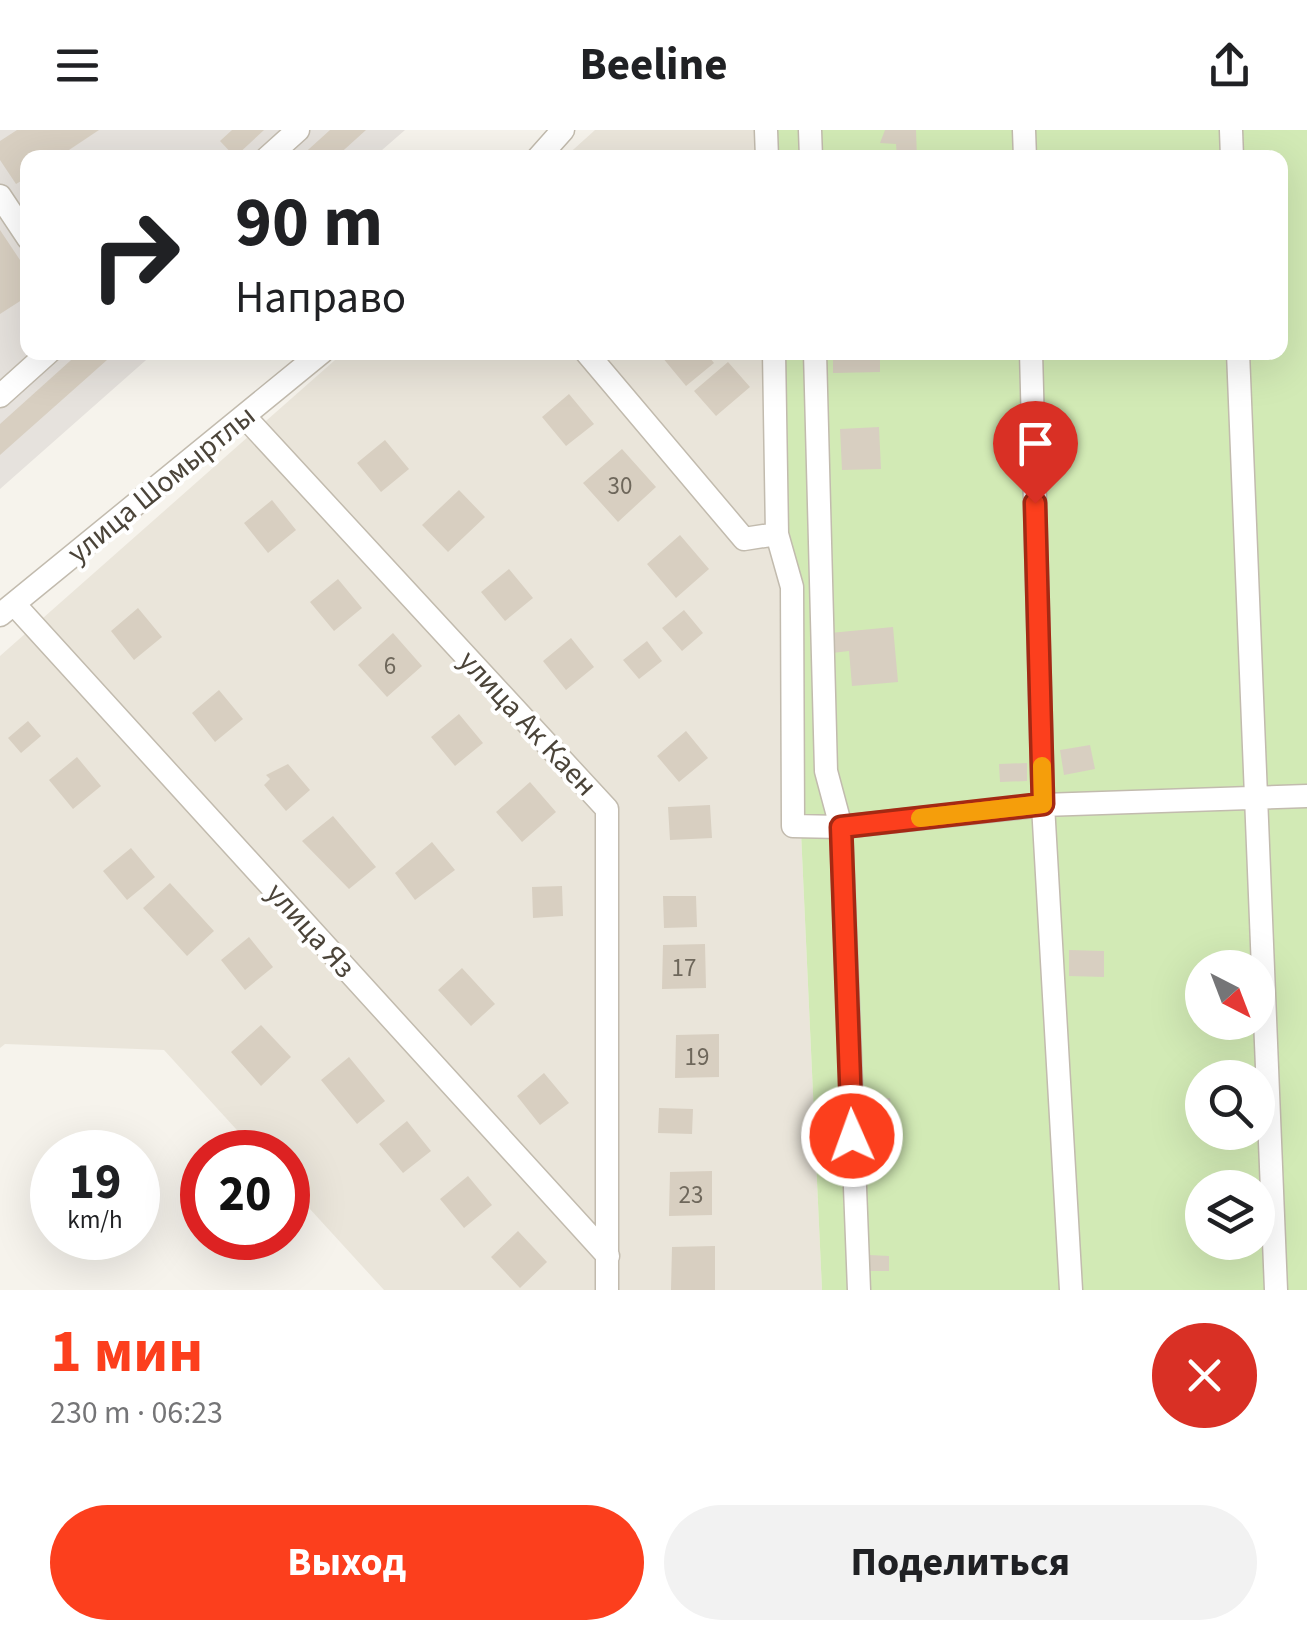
<!DOCTYPE html>
<html lang="ru">
<meta charset="utf-8">
<style>
:root{--surface:#fff;--page:#f2f2f2;--text:#202124;--muted:#757577;--accent:#fc3f1d}
body{margin:0;font-family:"Source Sans 3",sans-serif;background:var(--page);color:var(--text);height:100vh;display:flex;flex-direction:column;font-size:38px;white-space:nowrap}
*{box-sizing:border-box;margin:0}
p{font-size:32px;color:var(--muted)}
.icon{flex:none;width:55px;height:55px;fill:none;stroke:currentColor;stroke-width:2;stroke-linecap:round;stroke-linejoin:round}
.map{position:relative;height:1160px;overflow:hidden}
.sheet{display:flex;flex-direction:column;background:var(--surface);flex:1}
.sheet>*{flex:none}
.guide{position:absolute;left:20px;top:20px;width:1268px;height:210px;border-radius:20px;box-shadow:0 10px 40px #0002;background:#fff;color:var(--text);overflow:hidden}
.needle{width:65px;rotate:138deg}
.fabs{position:absolute;left:1185px;top:820px;display:grid;gap:20px}
.fabs a{display:grid;place-items:center;width:90px;height:90px;border-radius:50%;background:var(--surface);box-shadow:0 10px 40px #0002;font-size:50px}
.speed{position:absolute;left:30px;top:1000px;display:flex;gap:20px;font-size:50px;font-weight:700;text-align:center}
.speed>*{display:grid;place-content:center;width:130px;height:130px;border-radius:50%;background:var(--surface);box-shadow:0 10px 40px #0002;line-height:1}
.speed small{font-size:25px;font-weight:400}
.speed .limit{border:15px solid #d22;background:#fff;color:#111}
.pin{position:absolute;display:grid;place-items:center;width:85px;height:85px;color:#fff;margin:-102px -42px;border-radius:50% 50% 50% 0;rotate:-45deg;box-shadow:0 0 10px #0007}
.pin .icon{rotate:45deg}
.me{position:absolute;width:110px;margin:-55px;rotate:358deg;stroke-linejoin:round;filter:drop-shadow(0 0 8px #0008)}
.turn{display:flex;align-items:center;gap:35px;height:210px;padding:0 50px;font-size:45px}
.turn .icon{width:130px;height:130px;stroke-width:2.5}
.turn b{display:block;font-size:70px;line-height:85px}
.round{display:grid;place-items:center;flex:none;width:105px;height:105px;border-radius:52px;background:var(--page)}
.overview{display:flex;align-items:center;justify-content:space-between;height:170px;padding:0 50px}
h1{font-size:60px;font-weight:700;line-height:75px;color:var(--accent)}
.action{display:flex;gap:20px;margin-top:auto;padding:20px 50px}
.action a{flex:1;height:115px;border-radius:60px;background:var(--accent);color:#fff;font-size:40px;font-weight:700;line-height:115px;text-align:center}
.action a+a{background:var(--page);color:var(--text)}
header{display:flex;justify-content:space-between;align-items:center;height:130px;padding:0 50px;background:var(--surface);font-size:45px;font-weight:700}
.map>svg:first-child{display:block}
.residential{fill:#eae5da}
.industrial{fill:#e6e2dd}
.green{fill:#d2eab5;fill-rule:evenodd}
.building{fill:#d8cfc1}
.lines{fill:none;stroke-linecap:round;stroke-linejoin:round}
.minor-casing{stroke:#c2bbae;stroke-width:25}
.minor{stroke:#fff;stroke-width:22}
.route-casing{stroke:#a42913;stroke-width:25}
.route{stroke:#fc3f1d;stroke-width:18}
.slow{stroke:#f59e0b;stroke-width:18}
.labels{text-anchor:middle;stroke-width:8;stroke-linejoin:round;paint-order:stroke}
.number-label{font-size:25px;fill:#6e675b}
.street-label{font-size:30px;fill:#4b4439;stroke:#fff}
</style>
<header><svg class="icon" aria-label="menu" viewBox="0 0 24 24"><path d="M4 6h16M4 12h16M4 18h16"/></svg>Beeline<svg class="icon" aria-label="share" viewBox="0 0 24 24"><path d="M12 15V3M7 8l5-5 5 5M5 13v7h14v-7"/></svg></header>
<div class="map">
<svg width="1307" height="1160" viewBox="0 0 1307 1160">
<rect width="100%" height="100%" fill="#f6f3ec"/>
<path class="residential" d="M 595,0 L 769,0 L 770,27 L 564,28 Z
M 343,223 L 779,223 L 822,1160 L 384,1160 L 288,1055 L 288,1022 L 257,1022 L 164,920 L 5,914 L 0,918 L 0,526 Z"/>
<path class="industrial" d="M 0,0 L 405,0 L 374,27 L 28,28 L 28,222 L 154,223 L 0,359 Z"/>
<path class="green" d="M 769,0 L 1307,0 L 1307,1160 L 822,1160 L 779,223 L 1280,222 L 1280,28 L 770,27 ZM 1202,838 L 1258,838 L 1258,892 L 1202,892 ZM 1202,948 L 1258,948 L 1258,1002 L 1202,1002 ZM 1202,1058 L 1258,1058 L 1258,1112 L 1202,1112 Z"/>
<path class="building" d="M 17,0 L 99,0 L 57,28 L 28,28 L 28,47 L 16,54 L 0,30 L 0,11 Z
M 232,0 L 264,0 L 235,27 L 220,11 Z
M 330,0 L 366,0 L 335,28 L 299,28 Z
M 885,0 L 916,0 L 917,28 L 897,28 L 896,14 L 880,13 Z
M 0,100 L 28,142 L 28,166 L 0,184 Z
M 80,222 L 116,222 L 0,325 L 0,294 Z
M 667,222 L 705,222 L 714,233 L 686,256 L 662,227 Z
M 833,222 L 880,222 L 880,242 L 833,243 Z
M 728,232 L 750,257 L 716,286 L 694,261 Z
M 569,264 L 594,294 L 566,316 L 542,287 Z
M 879,297 L 881,339 L 842,340 L 840,299 Z
M 385,310 L 409,339 L 381,362 L 357,333 Z
M 622,319 L 656,357 L 618,392 L 583,353 Z
M 459,360 L 485,387 L 448,422 L 422,395 Z
M 272,370 L 296,400 L 268,423 L 244,393 Z
M 680,405 L 709,439 L 676,468 L 647,434 Z
M 509,439 L 533,468 L 505,491 L 481,462 Z
M 338,449 L 362,478 L 334,501 L 310,472 Z
M 138,478 L 162,507 L 134,530 L 111,501 Z
M 684,480 L 703,503 L 682,521 L 662,498 Z
M 893,497 L 898,552 L 852,556 L 849,521 L 832,523 L 830,503 Z
M 393,503 L 422,536 L 387,567 L 358,535 Z
M 571,508 L 594,537 L 566,560 L 543,531 Z
M 647,511 L 662,531 L 639,549 L 623,530 Z
M 219,560 L 243,589 L 215,612 L 192,583 Z
M 459,584 L 483,613 L 455,636 L 431,607 Z
M 28,591 L 41,606 L 21,623 L 8,608 Z
M 686,601 L 708,628 L 679,652 L 657,626 Z
M 1090,615 L 1095,639 L 1064,645 L 1060,620 Z
M 77,627 L 101,656 L 73,679 L 49,650 Z
M 1027,633 L 1027,651 L 1000,652 L 999,634 Z
M 288,634 L 310,660 L 286,681 L 264,655 L 270,649 L 266,645 Z
M 530,652 L 556,682 L 522,712 L 496,682 Z
M 710,675 L 712,708 L 670,710 L 668,677 Z
M 333,686 L 376,737 L 349,759 L 302,711 Z
M 432,712 L 455,740 L 415,770 L 395,743 Z
M 131,718 L 155,747 L 127,770 L 103,741 Z
M 170,753 L 214,801 L 187,826 L 143,778 Z
M 562,756 L 563,786 L 533,788 L 532,757 Z
M 663,766 L 696,766 L 697,797 L 664,798 Z
M 249,807 L 273,837 L 245,860 L 221,830 Z
M 705,814 L 706,858 L 662,859 L 663,815 Z
M 1069,820 L 1104,821 L 1104,847 L 1069,846 Z
M 462,838 L 495,874 L 471,896 L 438,860 Z
M 261,895 L 291,927 L 261,956 L 231,922 Z
M 719,904 L 719,947 L 675,948 L 676,905 Z
M 349,927 L 385,971 L 357,994 L 321,950 Z
M 544,943 L 569,973 L 540,995 L 517,966 Z
M 890,968 L 893,989 L 862,993 L 859,972 Z
M 659,978 L 693,979 L 692,1004 L 658,1003 Z
M 407,991 L 431,1021 L 403,1043 L 379,1014 Z
M 712,1041 L 712,1085 L 669,1086 L 670,1042 Z
M 468,1046 L 492,1075 L 464,1098 L 440,1069 Z
M 518,1101 L 547,1132 L 520,1158 L 491,1127 Z
M 715,1116 L 715,1160 L 671,1160 L 672,1117 Z
M 869,1125 L 889,1126 L 889,1141 L 869,1141 Z"/>
<g class="lines">
<g class="minor-casing">
<path id="minor" d="M 766,0 L 767,28
M 810,0 L 811,28
M 1024,0 L 1025,28
M 1231,0 L 1232,28
M 267,28 L 298,0
M 538,28 L 563,0
M 0,66 L 28,108
M 586,222 L 744,409 L 777,404 L 792,457 L 793,696 L 841,697 L 1043,675 L 1307,666
M 774,222 L 777,404
M 815,222 L 826,641 L 841,697 L 859,1160
M 1031,222 L 1043,675 L 1071,1160
M 1238,222 L 1276,1160
M 0,266 L 49,222
M 245,287 L 607,679 L 607,1160
M 14,474 L 608,1126
M 0,485 L 322,222"/>
</g>
<use href="#minor" class="minor"/>
</g>
<g class="lines">
<g class="route-casing">
<path id="route" d="M 852,1006 L 841,697 L 1043,674 L 1035,373"/>
</g>
<use href="#route" class="route"/>
<path class="slow" d="M 920,688 L 1043,674 L 1042,636"/>
</g>
<g class="labels">
<g class="number-label">
<text x="620" y="364">30</text>
<text x="390" y="544">6</text>
<text x="684" y="846">17</text>
<text x="697" y="935">19</text>
<text x="691" y="1073">23</text>
</g>
<g class="street-label">
<text transform="translate(161 354) rotate(-39)" y="10">улица Шомыртлы</text>
<text transform="translate(528 593) rotate(47)" y="10">улица Ак Каен</text>
<text transform="translate(311 800) rotate(48)" y="10">улица Яз</text>
</g>
</g>
</svg>
<div class="fabs">
<a><svg class="needle" viewBox="-14 -14 28 28"><path d="M0-13l5 13h-10z" fill="#e53935"/><path d="M0 13l5-13h-10z" fill="#757577"/></svg></a>
<a><svg class="icon" aria-label="search" viewBox="0 0 24 24"><circle cx="10" cy="10" r="6"/><path d="M15 15l6 6"/></svg></a>
<a><svg class="icon" aria-label="layers" viewBox="0 0 24 24"><path d="M12 4l9 5-9 5-9-5zM3 14l9 5 9-5"/></svg></a>
</div>
<div class="speed"><div>19<small>km/h</small></div><div class="limit">20</div></div>
<div class="pin" style="left:1035px;top:373px;background:#d93025"><svg class="icon" aria-label="arrive" viewBox="0 0 24 24"><path d="M6 21V4h12l-3 4 3 4H6"/></svg></div>
<svg class="me" style="left:852px;top:1006px" viewBox="-20 -20 40 40"><circle r="17" fill="#fc3f1d" stroke="#fff" stroke-width="3"/><path d="M0-11L8 9 0 5-8 9z" fill="#fff"/></svg>
<div class="guide">
<div class="turn"><svg class="icon" aria-label="right" viewBox="0 0 24 24"><path d="M7 20v-9h11M14 6l5 5-5 5"/></svg><div><b>90 m</b>Направо</div></div>
</div>
</div>
<section class="sheet">
<div class="overview"><div><h1>1 мин</h1><p>230 m · 06:23</p></div><a class="round" style="background:#d93025;color:#fff"><svg class="icon" aria-label="close" viewBox="0 0 24 24"><path d="M6 6l12 12M18 6L6 18"/></svg></a></div>
<div class="action"><a>Выход</a><a>Поделиться</a></div>
</section>
